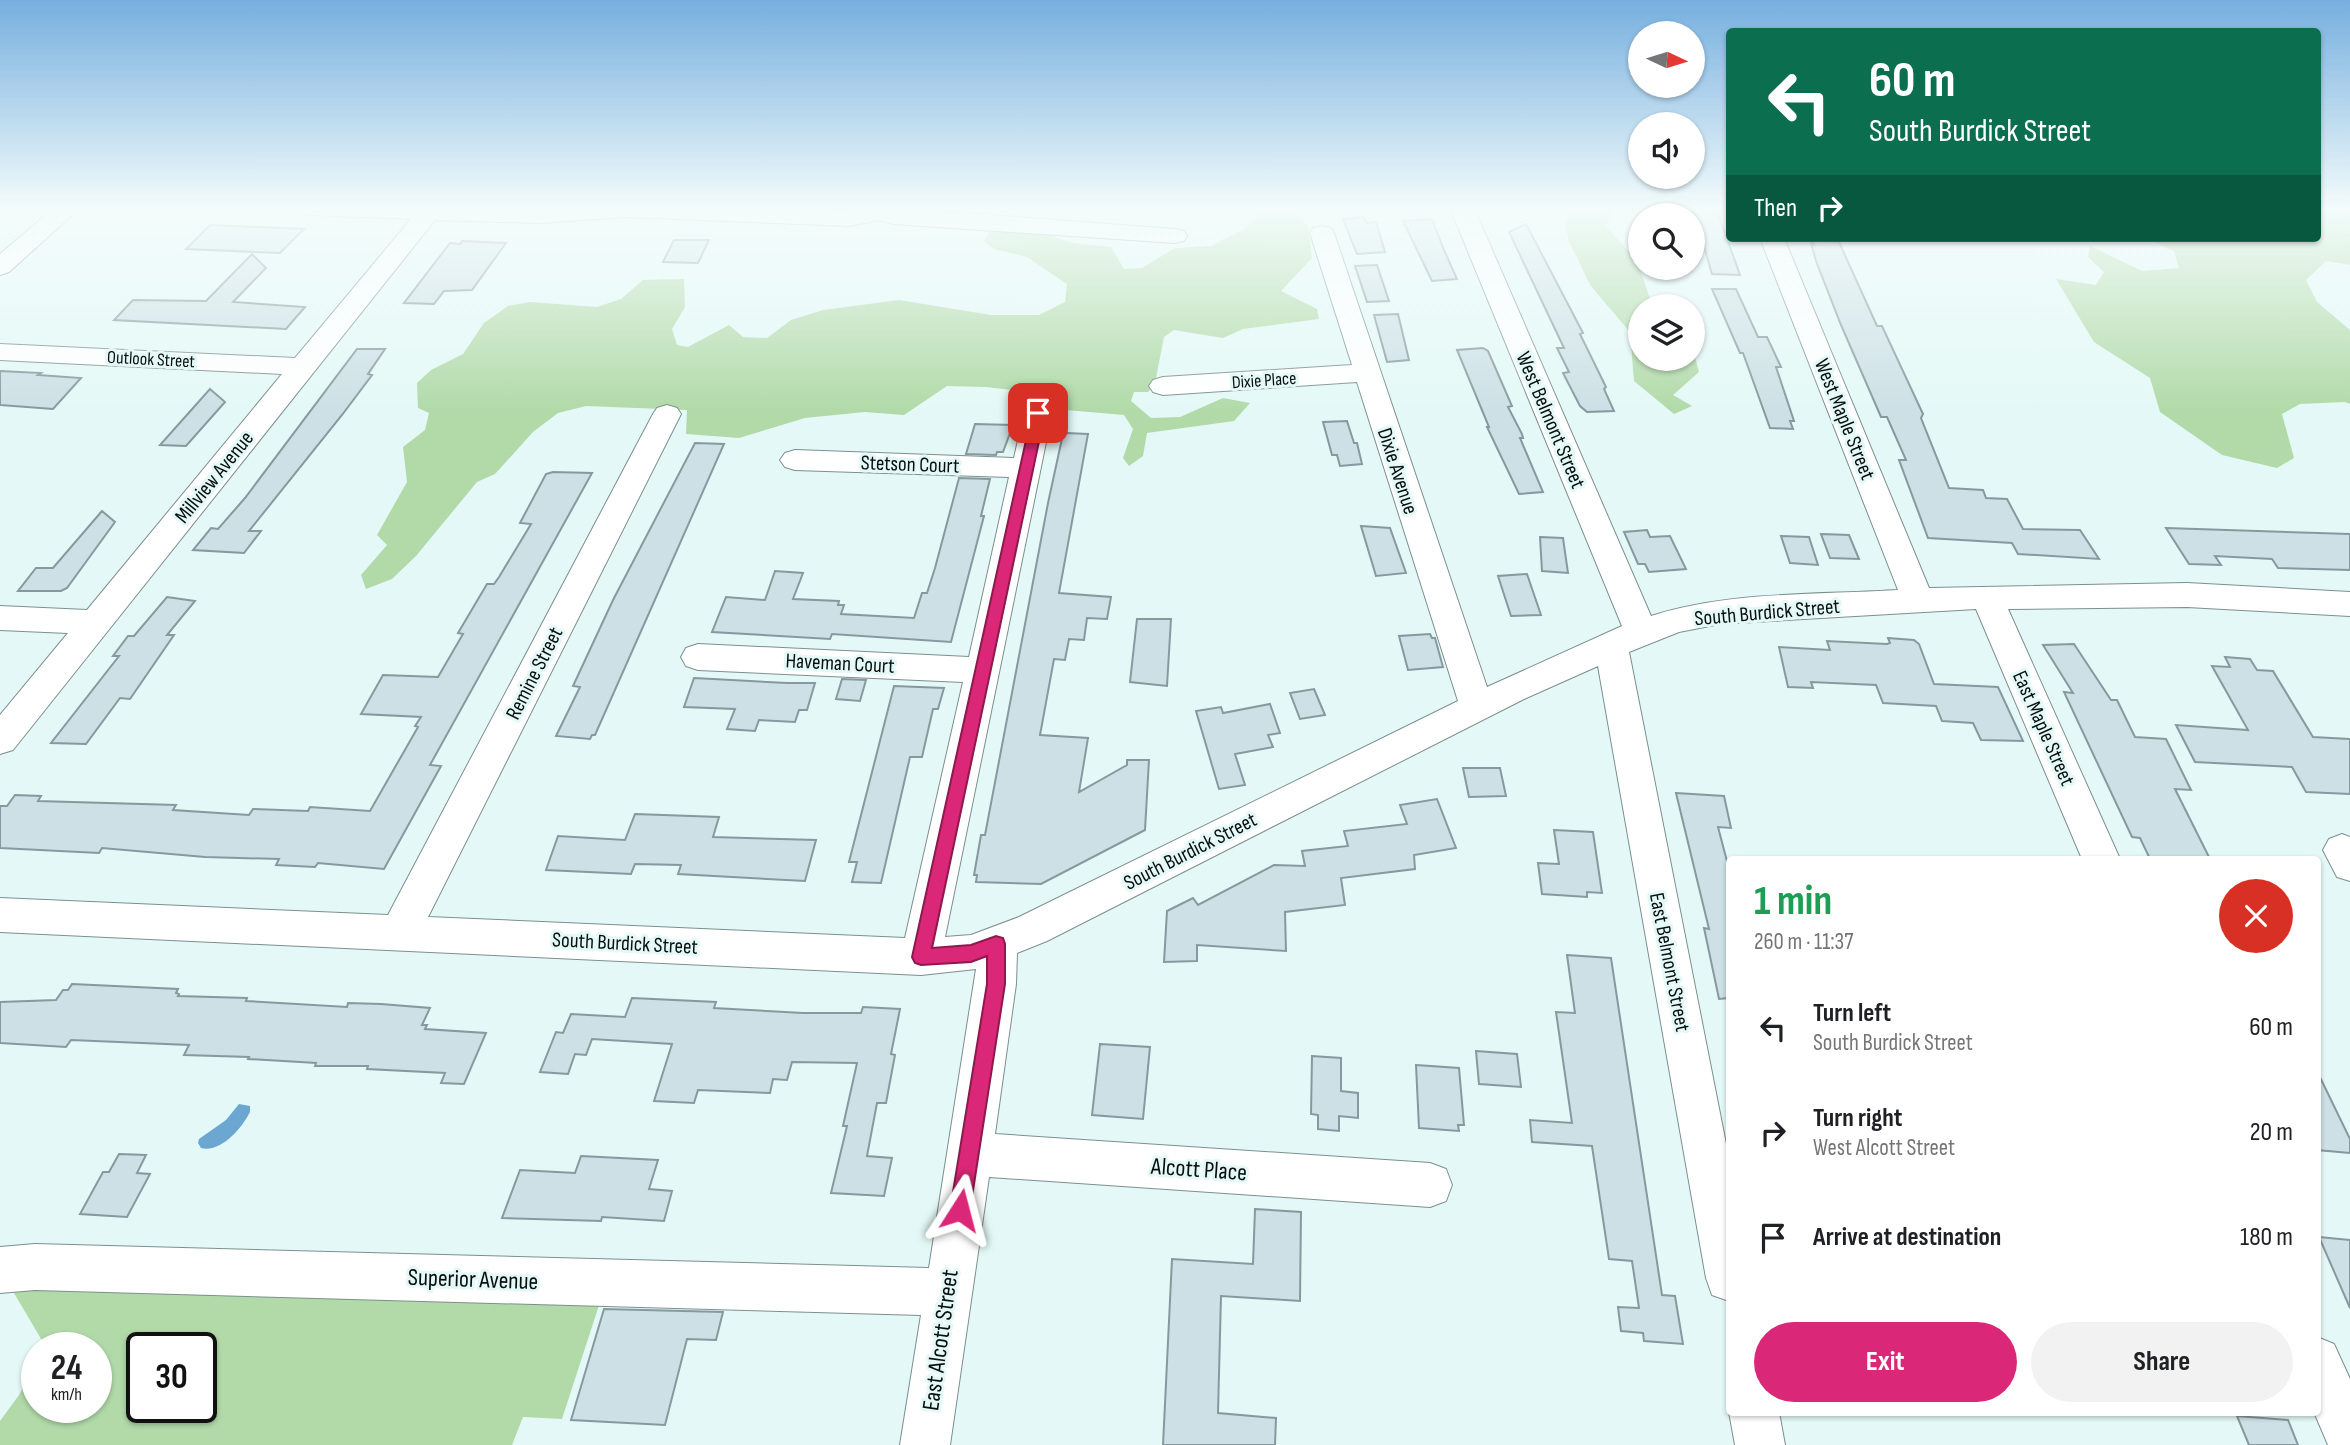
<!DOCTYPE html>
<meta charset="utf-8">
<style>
:root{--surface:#fff;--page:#f2f2f2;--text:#202124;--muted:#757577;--accent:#db2777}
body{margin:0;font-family:"Sofia Sans Condensed",sans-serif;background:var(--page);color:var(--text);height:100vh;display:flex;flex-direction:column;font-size:26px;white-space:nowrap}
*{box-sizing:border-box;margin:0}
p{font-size:23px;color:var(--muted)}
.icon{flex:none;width:38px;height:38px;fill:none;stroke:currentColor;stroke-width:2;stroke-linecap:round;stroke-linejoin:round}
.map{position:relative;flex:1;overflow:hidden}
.side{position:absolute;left:1726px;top:856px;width:595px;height:560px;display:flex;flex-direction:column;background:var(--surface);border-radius:7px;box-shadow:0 2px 5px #0004}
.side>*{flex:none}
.guide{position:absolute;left:1726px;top:28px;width:595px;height:214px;border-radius:7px;box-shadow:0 2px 5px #0004;background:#0b6e4f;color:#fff;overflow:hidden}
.needle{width:46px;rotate:94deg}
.controls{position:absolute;left:1628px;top:21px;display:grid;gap:14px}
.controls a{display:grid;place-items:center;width:77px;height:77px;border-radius:50%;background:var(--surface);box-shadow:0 2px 5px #0004;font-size:35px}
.speed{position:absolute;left:21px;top:1332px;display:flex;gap:14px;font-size:35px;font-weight:700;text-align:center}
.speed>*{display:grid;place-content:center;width:91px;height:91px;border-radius:50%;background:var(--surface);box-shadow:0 2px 5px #0004;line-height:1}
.speed small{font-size:18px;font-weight:400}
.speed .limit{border:4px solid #111;border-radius:10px;background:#fff;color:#111}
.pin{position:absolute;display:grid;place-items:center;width:60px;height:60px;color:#fff;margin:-30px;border-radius:14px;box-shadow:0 4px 10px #0006}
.me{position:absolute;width:77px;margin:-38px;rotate:9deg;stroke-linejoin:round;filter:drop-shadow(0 0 5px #0008)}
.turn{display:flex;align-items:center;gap:24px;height:147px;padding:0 28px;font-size:32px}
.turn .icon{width:91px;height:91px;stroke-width:2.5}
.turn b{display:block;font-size:49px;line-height:60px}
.then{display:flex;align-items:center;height:66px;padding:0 28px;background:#0003;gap:14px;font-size:26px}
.round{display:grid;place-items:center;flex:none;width:74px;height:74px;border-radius:37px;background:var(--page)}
.overview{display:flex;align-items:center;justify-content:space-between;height:119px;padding:0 28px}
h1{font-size:42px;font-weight:700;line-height:52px;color:#1e9e55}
.button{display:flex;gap:14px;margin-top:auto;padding:14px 28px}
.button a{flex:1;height:80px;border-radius:42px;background:var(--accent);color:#fff;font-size:28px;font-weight:700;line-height:80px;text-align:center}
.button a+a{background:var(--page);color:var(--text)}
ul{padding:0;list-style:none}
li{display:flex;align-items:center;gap:21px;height:105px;padding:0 28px}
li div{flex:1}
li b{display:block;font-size:26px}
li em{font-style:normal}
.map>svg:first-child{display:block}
.green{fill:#b2daa9;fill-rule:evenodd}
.water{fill:#6ca7d1}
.building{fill:#cde0e5;stroke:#87999e;stroke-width:2}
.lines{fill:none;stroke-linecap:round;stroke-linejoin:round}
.minor-casing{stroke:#7c8f8e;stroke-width:2}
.minor{fill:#fff;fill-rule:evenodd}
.route{fill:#db2777;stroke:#8e194d;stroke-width:2}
.labels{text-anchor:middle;stroke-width:6;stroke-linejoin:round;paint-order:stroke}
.far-street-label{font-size:18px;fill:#080f0e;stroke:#e4f9f7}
.street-label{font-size:21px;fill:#080f0e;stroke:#e4f9f7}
.near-street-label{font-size:24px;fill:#080f0e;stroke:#e4f9f7}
</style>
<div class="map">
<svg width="2350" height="1445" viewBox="0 0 2350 1445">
<rect width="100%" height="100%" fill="#e4f9f7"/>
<path class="green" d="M 1265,208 L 1299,208 L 1297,213 L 1308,227 L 1312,258 L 1281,291 L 1317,309 L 1319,319 L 1243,329 L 1223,338 L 1174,330 L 1164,337 L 1155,383 L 1148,392 L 1134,392 L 1131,401 L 1151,418 L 1180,417 L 1223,398 L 1250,403 L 1234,421 L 1147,433 L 1143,456 L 1129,466 L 1123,458 L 1133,429 L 1124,415 L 1054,409 L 1038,393 L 986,387 L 947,386 L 904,415 L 865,412 L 805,418 L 739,438 L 686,434 L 687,410 L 586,406 L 558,413 L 533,432 L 495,474 L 477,482 L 416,556 L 392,579 L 366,589 L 361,575 L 387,545 L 377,535 L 407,482 L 403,447 L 425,430 L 429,413 L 418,408 L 417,383 L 431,370 L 463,354 L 484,323 L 508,306 L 530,302 L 597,307 L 621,299 L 643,280 L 684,279 L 685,307 L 672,329 L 677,345 L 688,347 L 729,325 L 743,337 L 767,338 L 791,320 L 823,310 L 899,300 L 991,315 L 1039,315 L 1065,302 L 1067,284 L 1027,257 L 994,249 L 984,241 L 990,232 L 1043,233 L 1072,243 L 1111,247 L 1124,269 L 1142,268 L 1175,248 L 1211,246 L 1245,229 Z
M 1573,208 L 1613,208 L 1606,227 L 1637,260 L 1651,302 L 1656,306 L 1640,306 L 1640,359 L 1692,359 L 1692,346 L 1699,372 L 1673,395 L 1692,406 L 1674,414 L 1634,381 L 1630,332 L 1590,285 L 1569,241 L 1565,223 Z
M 2323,208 L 2350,208 L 2350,265 L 2326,261 L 2306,280 L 2317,302 L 2350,330 L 2350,404 L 2345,402 L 2300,404 L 2282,414 L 2294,458 L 2277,468 L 2222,455 L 2160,412 L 2150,378 L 2094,342 L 2056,279 L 2096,285 L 2104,272 L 2088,257 L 2090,246 L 2142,271 L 2179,268 L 2174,251 L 2145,238 L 2317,238 L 2317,210 L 2324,210 Z
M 24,1277 L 602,1296 L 562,1419 L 523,1417 L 512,1445 L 0,1445 L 0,1421 L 19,1395 L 37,1359 L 37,1407 L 96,1407 L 96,1348 L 42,1347 L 44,1344 L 14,1293 ZM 142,1348 L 201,1348 L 201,1407 L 142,1407 Z"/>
<path class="water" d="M 239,1104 L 250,1106 L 250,1112 C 242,1128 221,1153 201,1148 L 198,1143 L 199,1139 L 226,1120 Z"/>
<path class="building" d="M 1693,208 L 1716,208 L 1740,275 L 1712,274 Z
M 1364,217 L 1367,223 L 1376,222 L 1385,252 L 1357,254 L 1343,219 Z
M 1432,219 L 1444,250 L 1457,279 L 1432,281 L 1403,221 Z
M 1526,224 L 1583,333 L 1580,334 L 1606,387 L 1604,389 L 1614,411 L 1587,412 L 1580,406 L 1563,373 L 1569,372 L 1557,348 L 1564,348 L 1509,232 Z
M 210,225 L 304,229 L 280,253 L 186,249 Z
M 674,240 L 709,240 L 698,263 L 663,262 Z
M 1813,240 L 1839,242 L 1877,326 L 1882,326 L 1923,414 L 1921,418 L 1949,488 L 1983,490 L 1986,498 L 2007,499 L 2023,529 L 2080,530 L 2099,559 L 2018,554 L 2012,543 L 1928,538 L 1899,460 L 1906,460 L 1887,417 L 1881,417 L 1841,325 L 1816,261 L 1811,243 L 1814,244 Z
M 462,241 L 506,243 L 472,290 L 444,291 L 434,304 L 404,303 L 450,243 L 460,244 Z
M 252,254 L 266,268 L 233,302 L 305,307 L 286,329 L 114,320 L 133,300 L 206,301 Z
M 1377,265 L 1389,301 L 1367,302 L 1355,266 Z
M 1712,289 L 1736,289 L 1758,337 L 1767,337 L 1781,367 L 1776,367 L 1794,421 L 1790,421 L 1793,429 L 1770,428 L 1743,353 L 1740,353 Z
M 1398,314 L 1409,360 L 1387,362 L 1374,315 Z
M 1483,348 L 1488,351 L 1512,406 L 1508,407 L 1522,434 L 1523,438 L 1520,438 L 1543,492 L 1519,494 L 1487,427 L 1489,427 L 1457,350 Z
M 357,349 L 385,349 L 368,374 L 372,375 L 342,415 L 249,531 L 261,531 L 244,553 L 193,550 L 211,528 L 218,529 L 245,498 Z
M 0,371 L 41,373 L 38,375 L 81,378 L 53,409 L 0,405 Z
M 210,389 L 225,402 L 186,446 L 160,445 Z
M 1347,421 L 1354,443 L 1357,443 L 1362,464 L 1340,466 L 1337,455 L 1332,455 L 1323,422 Z
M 975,424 L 1013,425 L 1003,452 L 997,452 L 996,455 L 966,454 Z
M 1066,433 L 1088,434 L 1059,593 L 1111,597 L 1107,619 L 1087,618 L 1084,640 L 1069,639 L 1065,660 L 1054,659 L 1040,735 L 1088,738 L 1079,792 L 1127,765 L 1127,760 L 1149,760 L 1145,830 L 1041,884 L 976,882 L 977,875 L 974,875 L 981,835 L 985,835 L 1048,503 L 1063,434 Z
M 695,443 L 724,444 L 595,735 L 592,735 L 590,739 L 556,736 L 580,687 L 573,686 L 613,600 Z
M 553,472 L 592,473 L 430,765 L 441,766 L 384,869 L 318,863 L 315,867 L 276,865 L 279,859 L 205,857 L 102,848 L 99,853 L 0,848 L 0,806 L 7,806 L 15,795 L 41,796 L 38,801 L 176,805 L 173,810 L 249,815 L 253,809 L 308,811 L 310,807 L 370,811 L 418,727 L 415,726 L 421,717 L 361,714 L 383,675 L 438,677 L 463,634 L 458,633 L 487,584 L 494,584 L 499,577 L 531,524 L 520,523 L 546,474 Z
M 959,478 L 990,479 L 981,516 L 984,516 L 951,642 L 832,634 L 830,639 L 712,632 L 726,597 L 765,600 L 775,571 L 803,573 L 793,599 L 839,601 L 838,605 L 844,605 L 841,614 L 914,618 L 922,593 L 927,593 L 935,568 Z
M 102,511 L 115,522 L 67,588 L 61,591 L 18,591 L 36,568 L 53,568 Z
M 1361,526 L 1390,528 L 1406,573 L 1376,576 Z
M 2166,528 L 2350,534 L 2350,570 L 2278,568 L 2272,559 L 2215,556 L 2221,565 L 2189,564 Z
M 1647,530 L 1650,537 L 1670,536 L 1686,569 L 1649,572 L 1645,564 L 1638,564 L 1624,532 Z
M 1821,534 L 1849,535 L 1859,559 L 1830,558 Z
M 1781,536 L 1809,537 L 1818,565 L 1790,563 Z
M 1540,537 L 1563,538 L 1568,573 L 1542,571 Z
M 1527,574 L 1541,615 L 1511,616 L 1498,576 Z
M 167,597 L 195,601 L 167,635 L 174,635 L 130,699 L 120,698 L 86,744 L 51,743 L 119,656 L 113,656 L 128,636 L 134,636 Z
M 1137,619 L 1171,619 L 1167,686 L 1130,682 Z
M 1430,634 L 1432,638 L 1435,638 L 1443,667 L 1408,670 L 1399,636 Z
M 1888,638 L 1914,640 L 1919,644 L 1934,684 L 1998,687 L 2023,741 L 1981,740 L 1973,723 L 1942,721 L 1936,706 L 1883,703 L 1876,685 L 1811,682 L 1813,688 L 1788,687 L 1779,647 L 1830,650 L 1827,641 L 1887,644 L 1890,643 Z
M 2074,644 L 2111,700 L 2117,700 L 2135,737 L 2166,739 L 2191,790 L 2175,789 L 2210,859 L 2150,859 L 2140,838 L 2132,837 L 2064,692 L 2073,693 L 2043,645 Z
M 2225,657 L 2250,659 L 2257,670 L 2273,671 L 2313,737 L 2350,739 L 2350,794 L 2306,792 L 2292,767 L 2195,762 L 2176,725 L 2248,730 L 2212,666 L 2230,667 Z
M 694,678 L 787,683 L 815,683 L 807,710 L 799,710 L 795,722 L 759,720 L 755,731 L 727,729 L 735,709 L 684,707 Z
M 842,679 L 866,680 L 860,701 L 836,699 Z
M 894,686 L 944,688 L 938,709 L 933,709 L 922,757 L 910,757 L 881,883 L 852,882 L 857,862 L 849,862 Z
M 1314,689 L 1325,715 L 1300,719 L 1290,693 Z
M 1270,704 L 1280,733 L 1268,735 L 1273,747 L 1235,754 L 1245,785 L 1219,789 L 1196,711 L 1221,707 L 1223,713 Z
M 1463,768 L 1500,768 L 1506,796 L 1469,797 Z
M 1676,793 L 1724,796 L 1731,828 L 1718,827 L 1729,869 L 1729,998 L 1719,999 L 1704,928 L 1709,929 Z
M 1437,799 L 1456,848 L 1414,855 L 1415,869 L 1341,878 L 1345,905 L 1285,912 L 1286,951 L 1197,945 L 1197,961 L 1164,962 L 1167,911 L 1193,898 L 1198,905 L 1274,865 L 1305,866 L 1302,851 L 1348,846 L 1344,831 L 1407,824 L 1400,805 Z
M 635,814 L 719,817 L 713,837 L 816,840 L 805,881 L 678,874 L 681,865 L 635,864 L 631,874 L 546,870 L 558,836 L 625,840 Z
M 1554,830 L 1593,832 L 1602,893 L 1587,892 L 1587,897 L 1542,894 L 1538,863 L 1559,864 Z
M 1567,955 L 1611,958 L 1662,1295 L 1675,1296 L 1683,1344 L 1644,1341 L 1643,1333 L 1621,1331 L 1618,1307 L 1639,1308 L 1632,1261 L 1609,1259 L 1592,1146 L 1532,1142 L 1530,1120 L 1572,1123 L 1556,1012 L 1575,1013 Z
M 72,984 L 178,989 L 176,993 L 179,994 L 178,996 L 247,998 L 246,1001 L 347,1007 L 348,1003 L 381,1004 L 430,1008 L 422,1025 L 427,1025 L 425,1029 L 486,1033 L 464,1084 L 441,1083 L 445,1073 L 367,1069 L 368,1066 L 315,1066 L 316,1063 L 248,1059 L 249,1057 L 184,1055 L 189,1045 L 71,1040 L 66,1047 L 0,1043 L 0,1002 L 56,1000 L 63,990 L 68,990 Z
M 632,998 L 716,1002 L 714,1008 L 803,1013 L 861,1013 L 863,1007 L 900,1009 L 891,1054 L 895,1055 L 886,1103 L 877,1103 L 867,1156 L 892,1158 L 884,1196 L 831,1193 L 847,1126 L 843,1126 L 857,1063 L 792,1062 L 787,1080 L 773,1079 L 770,1093 L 698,1090 L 694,1103 L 654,1101 L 672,1044 L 592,1039 L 586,1055 L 575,1054 L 568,1074 L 540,1072 L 556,1032 L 563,1033 L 571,1014 L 625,1017 Z
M 1100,1044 L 1150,1047 L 1143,1119 L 1092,1115 Z
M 1476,1051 L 1517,1054 L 1521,1087 L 1479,1084 Z
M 1312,1056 L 1341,1058 L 1341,1091 L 1358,1093 L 1358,1118 L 1339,1116 L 1339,1131 L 1318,1129 L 1318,1115 L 1311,1114 Z
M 1416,1065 L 1459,1068 L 1464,1125 L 1458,1125 L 1459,1131 L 1419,1128 Z
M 2317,1071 L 2350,1139 L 2350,1153 L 2317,1150 Z
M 119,1154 L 146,1155 L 137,1173 L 150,1174 L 127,1217 L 80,1214 L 103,1172 L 109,1172 Z
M 581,1156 L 658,1160 L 649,1189 L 672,1191 L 664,1221 L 602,1217 L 601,1221 L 502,1218 L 520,1170 L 575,1173 Z
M 1255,1209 L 1301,1212 L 1300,1301 L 1221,1296 L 1218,1413 L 1276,1418 L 1275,1445 L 1163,1445 L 1172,1259 L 1253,1264 Z
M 2319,1237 L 2350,1240 L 2350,1308 Z
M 604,1309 L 723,1312 L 716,1340 L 687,1339 L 665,1425 L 571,1420 Z
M 2237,1416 L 2288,1420 L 2298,1445 L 2249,1445 Z"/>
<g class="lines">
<g class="minor-casing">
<path id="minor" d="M 54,208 L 80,208 L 9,272 L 0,275 L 0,254 Z
M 298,208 L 758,208 L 849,212 L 864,208 L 896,208 L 1175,229 L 1184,231 L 1187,236 L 1184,241 L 1175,243 L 893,224 L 879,220 L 849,226 L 627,217 L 539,223 L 435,220 L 13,750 L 0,754 L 0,715 L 68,633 L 0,630 L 0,606 L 87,610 L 282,374 L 0,360 L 0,344 L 295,358 L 411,219 L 310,215 L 302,213 Z
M 1450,208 L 1474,208 L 1651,616 C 1729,591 1816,595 1898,590 L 1760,238 L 1784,238 L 1929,588 L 2187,583 L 2350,592 L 2350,616 L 2187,607 L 2008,609 L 2120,859 L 2082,859 L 1976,609 L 1720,624 L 1679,632 L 1629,652 L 1729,1159 L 1729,1301 L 1712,1295 L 1706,1278 L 1598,666 L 1524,699 L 1047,941 L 1017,953 L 1016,984 L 995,1134 L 1430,1163 L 1446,1169 L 1452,1185 L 1446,1201 L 1430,1207 L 989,1177 L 950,1445 L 900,1445 L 921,1315 L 35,1290 L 0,1293 L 0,1247 L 35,1244 L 929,1268 L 976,969 L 921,975 L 0,932 L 0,898 L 388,915 L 653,414 L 657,408 L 667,405 L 677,408 L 681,414 L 428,917 L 905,938 L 963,682 L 698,670 L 686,666 L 681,657 L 686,648 L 698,644 L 969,657 L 1009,477 L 795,470 L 785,467 L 780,460 L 785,453 L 795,450 L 1014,458 L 1024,413 L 1028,407 L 1038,404 L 1048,407 L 1052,413 L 945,937 L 971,935 L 1019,917 L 1458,701 L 1357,382 L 1163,395 L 1153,392 L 1149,386 L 1153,380 L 1163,377 L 1352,365 L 1310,233 L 1313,228 L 1322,226 L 1331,228 L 1334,233 L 1487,687 L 1622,626 Z
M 2342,834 L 2350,837 L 2350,881 L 2337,877 L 2323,850 L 2329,839 Z
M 2317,1337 L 2334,1344 L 2350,1379 L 2350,1445 L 2328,1445 L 2314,1412 L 2317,1412 Z
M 1729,1412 L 1779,1412 L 1785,1445 L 1735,1445 Z"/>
</g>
<use href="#minor" class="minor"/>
</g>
<linearGradient id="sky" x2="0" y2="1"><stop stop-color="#76afdf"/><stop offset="0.51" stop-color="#f3fcfb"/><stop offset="1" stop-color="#f3fcfb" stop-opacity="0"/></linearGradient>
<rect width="2350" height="410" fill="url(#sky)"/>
<path class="route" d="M 1038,409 L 1045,413 L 932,948 L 971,945 L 996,936 L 1003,938 L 1005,944 L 1005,984 L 970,1210 L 967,1217 L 960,1220 L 953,1217 L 950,1210 L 987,984 L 987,956 L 971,962 L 921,965 L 915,963 L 912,957 L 1032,413 Z"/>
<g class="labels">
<g class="far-street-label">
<text transform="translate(151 359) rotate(3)" y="6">Outlook Street</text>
<text transform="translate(1264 380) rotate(-4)" y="6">Dixie Place</text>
</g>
<g class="street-label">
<text transform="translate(1845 419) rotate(68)" y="7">West Maple Street</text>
<text transform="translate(1551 420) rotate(67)" y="7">West Belmont Street</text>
<text transform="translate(910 464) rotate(2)" y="7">Stetson Court</text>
<text transform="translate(1398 471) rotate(72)" y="7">Dixie Avenue</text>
<text transform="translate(214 477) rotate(-51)" y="7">Millview Avenue</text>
<text transform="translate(1767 612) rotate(-5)" y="7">South Burdick Street</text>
<text transform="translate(840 663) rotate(3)" y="7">Haveman Court</text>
<text transform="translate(534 673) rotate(-63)" y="7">Remine Street</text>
<text transform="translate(2044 728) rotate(66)" y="7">East Maple Street</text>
<text transform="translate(1190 851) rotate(-27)" y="7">South Burdick Street</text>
<text transform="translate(625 943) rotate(3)" y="7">South Burdick Street</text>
<text transform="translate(1670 962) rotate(79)" y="7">East Belmont Street</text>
</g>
<g class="near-street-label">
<text transform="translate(1199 1169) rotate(4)" y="8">Alcott Place</text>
<text transform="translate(473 1279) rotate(2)" y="8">Superior Avenue</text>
<text transform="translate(940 1340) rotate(-82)" y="8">East Alcott Street</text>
</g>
</g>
</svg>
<div class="controls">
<a><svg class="needle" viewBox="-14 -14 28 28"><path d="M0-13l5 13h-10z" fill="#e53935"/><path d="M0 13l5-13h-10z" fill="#757577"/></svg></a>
<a><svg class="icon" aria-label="sound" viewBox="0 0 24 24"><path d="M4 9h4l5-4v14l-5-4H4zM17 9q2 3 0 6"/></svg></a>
<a><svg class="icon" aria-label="search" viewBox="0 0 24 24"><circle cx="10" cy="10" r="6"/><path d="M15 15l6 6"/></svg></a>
<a><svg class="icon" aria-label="layers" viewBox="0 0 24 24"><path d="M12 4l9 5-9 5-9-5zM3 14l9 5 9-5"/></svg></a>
</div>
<div class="speed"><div>24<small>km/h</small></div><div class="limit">30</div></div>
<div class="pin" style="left:1038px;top:413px;background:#d93025"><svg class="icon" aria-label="arrive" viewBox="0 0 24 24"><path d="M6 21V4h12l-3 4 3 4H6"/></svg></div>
<svg class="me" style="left:960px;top:1210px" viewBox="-20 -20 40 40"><path d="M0-17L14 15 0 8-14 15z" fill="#db2777" stroke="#fff" stroke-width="4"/></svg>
<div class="guide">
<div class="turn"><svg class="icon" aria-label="left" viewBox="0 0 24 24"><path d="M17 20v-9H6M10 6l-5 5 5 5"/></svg><div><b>60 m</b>South Burdick Street</div></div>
<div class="then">Then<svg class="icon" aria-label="right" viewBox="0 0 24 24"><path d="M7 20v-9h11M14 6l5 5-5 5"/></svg></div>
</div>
<section class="side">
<div class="overview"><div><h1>1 min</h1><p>260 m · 11:37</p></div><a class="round" style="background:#d93025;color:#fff"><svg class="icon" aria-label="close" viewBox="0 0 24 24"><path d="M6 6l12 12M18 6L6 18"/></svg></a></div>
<ul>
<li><svg class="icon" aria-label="left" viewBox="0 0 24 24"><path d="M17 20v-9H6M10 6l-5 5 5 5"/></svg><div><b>Turn left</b><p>South Burdick Street</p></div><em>60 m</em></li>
<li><svg class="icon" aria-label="right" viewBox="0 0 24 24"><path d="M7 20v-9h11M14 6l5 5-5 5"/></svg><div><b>Turn right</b><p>West Alcott Street</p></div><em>20 m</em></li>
<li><svg class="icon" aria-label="arrive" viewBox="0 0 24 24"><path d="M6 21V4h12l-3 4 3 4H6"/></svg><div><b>Arrive at destination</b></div><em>180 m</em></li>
</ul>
<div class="button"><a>Exit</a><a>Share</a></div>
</section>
</div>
